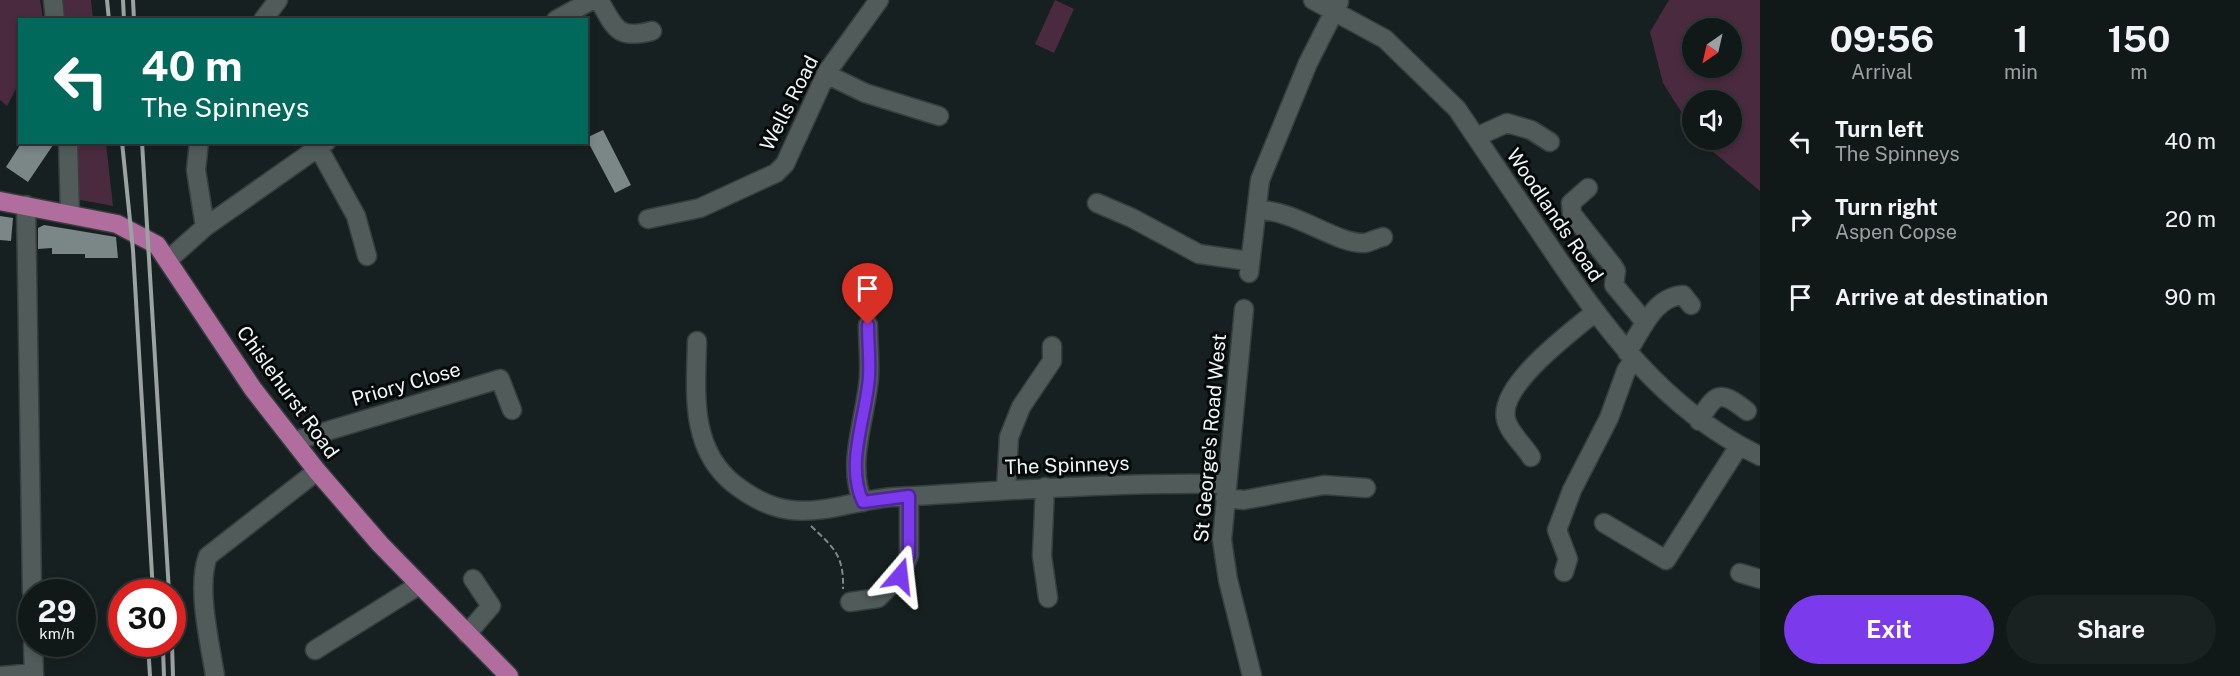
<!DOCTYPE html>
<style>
:root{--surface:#111818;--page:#1a2121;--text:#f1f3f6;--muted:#9ca0a2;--line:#303737;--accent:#7c3aed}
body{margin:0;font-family:"Public Sans",sans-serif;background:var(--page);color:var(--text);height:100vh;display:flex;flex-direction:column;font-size:22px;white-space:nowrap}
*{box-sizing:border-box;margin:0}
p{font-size:20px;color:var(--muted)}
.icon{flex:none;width:33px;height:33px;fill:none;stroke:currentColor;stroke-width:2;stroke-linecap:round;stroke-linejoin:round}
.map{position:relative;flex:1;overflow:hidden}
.drawer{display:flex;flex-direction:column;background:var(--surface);width:480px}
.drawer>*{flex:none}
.top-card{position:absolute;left:18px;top:18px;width:570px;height:126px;border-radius:0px;box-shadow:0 3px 9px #0003,0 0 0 2px var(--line);background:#00695c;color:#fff;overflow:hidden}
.needle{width:39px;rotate:214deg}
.tools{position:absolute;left:1682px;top:18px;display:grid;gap:12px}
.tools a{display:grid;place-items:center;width:60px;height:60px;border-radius:50%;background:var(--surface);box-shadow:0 3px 9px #0003,0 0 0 2px var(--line);font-size:30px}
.speed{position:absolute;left:18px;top:579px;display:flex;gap:12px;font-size:30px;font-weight:700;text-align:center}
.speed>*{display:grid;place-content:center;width:78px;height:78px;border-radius:50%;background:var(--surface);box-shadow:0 3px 9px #0003,0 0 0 2px var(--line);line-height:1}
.speed small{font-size:15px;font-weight:400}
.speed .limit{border:9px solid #d22;background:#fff;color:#111}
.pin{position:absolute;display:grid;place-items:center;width:51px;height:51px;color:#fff;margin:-62px -26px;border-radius:50% 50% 50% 0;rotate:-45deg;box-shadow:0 0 6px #0007}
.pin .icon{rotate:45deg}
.me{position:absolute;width:66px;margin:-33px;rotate:17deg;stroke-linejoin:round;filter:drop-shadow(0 0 4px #0008)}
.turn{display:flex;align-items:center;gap:21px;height:126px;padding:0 24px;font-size:27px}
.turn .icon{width:78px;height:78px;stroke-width:2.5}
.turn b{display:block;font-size:42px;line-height:51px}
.eta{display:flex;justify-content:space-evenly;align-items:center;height:102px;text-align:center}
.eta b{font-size:36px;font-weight:700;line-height:42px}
.button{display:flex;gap:12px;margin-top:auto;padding:12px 24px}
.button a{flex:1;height:69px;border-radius:36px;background:var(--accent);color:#fff;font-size:24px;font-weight:700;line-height:69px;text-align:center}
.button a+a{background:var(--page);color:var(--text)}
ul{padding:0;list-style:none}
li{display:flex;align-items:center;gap:18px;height:78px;padding:0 24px}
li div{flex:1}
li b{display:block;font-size:22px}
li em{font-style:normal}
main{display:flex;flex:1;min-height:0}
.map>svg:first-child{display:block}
.green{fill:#4a2a3f;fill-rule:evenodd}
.building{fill:#7b8686}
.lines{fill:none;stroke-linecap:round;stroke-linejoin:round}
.minor-casing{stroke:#373e3e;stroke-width:21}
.major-casing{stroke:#373e3e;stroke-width:21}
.path{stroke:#7f8787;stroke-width:2;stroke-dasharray:6 3;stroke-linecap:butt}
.minor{stroke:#505b5a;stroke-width:18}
.major{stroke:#b26d9f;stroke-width:18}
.rail{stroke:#9aa2a2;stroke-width:4}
.route-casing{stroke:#51269a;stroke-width:15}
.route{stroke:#7c3aed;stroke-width:10}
.labels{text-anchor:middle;stroke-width:6;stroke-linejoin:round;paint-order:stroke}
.street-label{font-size:20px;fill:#eff6f5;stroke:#060909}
</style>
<main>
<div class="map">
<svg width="1760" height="676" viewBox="0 0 1760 676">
<rect width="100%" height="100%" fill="#172020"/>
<path class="green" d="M 0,0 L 40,0 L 43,19 L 20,20 L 19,83 L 7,106 L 0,100 Z
M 62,0 L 91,0 L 93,19 L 64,19 Z
M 1055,0 L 1074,9 L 1054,53 L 1035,44 Z
M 1669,0 L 1760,0 L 1760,191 L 1699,140 L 1731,140 L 1731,100 L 1692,100 L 1692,129 L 1663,83 L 1650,32 ZM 1731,28 L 1731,68 L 1692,68 L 1692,28 Z
M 74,143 L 106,143 L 113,206 L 75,199 Z"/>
<path class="building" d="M 603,130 L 631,185 L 615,193 L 586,138 Z
M 22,142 L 55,142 L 28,182 L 6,167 Z
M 0,216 L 13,218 L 11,241 L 0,240 Z
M 44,225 L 116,237 L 118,258 L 85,258 L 85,254 L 52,254 L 52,248 L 38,249 L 38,228 Z"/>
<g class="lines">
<g class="minor-casing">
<path id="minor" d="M 53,0 L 55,20
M 599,0 C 615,28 617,40 652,31
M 1313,0 L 1385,39 L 1457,109 C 1486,152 1515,195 1544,238 C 1602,325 1663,410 1760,456
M 263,20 L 278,0
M 556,20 L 592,0
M 826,74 L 865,93 L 939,116
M 1476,137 L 1507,123 L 1531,130 L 1550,142
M 68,142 L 70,214
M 199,142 L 196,170 L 205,227
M 318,147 L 356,216 L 367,256
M 1588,188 L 1571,203 L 1572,214 L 1613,266 L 1616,271 L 1614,285 L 1644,321
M 1097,203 L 1132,218 L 1199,254 L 1249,261
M 26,205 L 32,592
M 1258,210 C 1296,210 1335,244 1365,243 C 1370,242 1378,238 1383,237
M 648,219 L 700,208 L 776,173 L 785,164 L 827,72 L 879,0
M 168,260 L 205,227 L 326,142
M 1249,273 L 1260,180 L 1308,63 L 1339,2
M 1244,309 L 1222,540 L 1228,580 L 1252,676
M 697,341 C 696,392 689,448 734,484 C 751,497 770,508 791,510 C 827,514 859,499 894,497 C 1004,491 1115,482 1226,484
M 1627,352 C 1642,331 1653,297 1683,295 L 1691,305
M 1699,421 C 1716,392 1720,390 1747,411
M 294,441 L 500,379 L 512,410
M 1531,457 C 1524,445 1509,433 1506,419 C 1498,386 1570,333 1594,313
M 1045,487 L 1042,556 L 1048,598
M 1006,489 L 1009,437 L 1021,407 L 1052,361 L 1052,346
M 1225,498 L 1244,500 L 1324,485 L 1366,488
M 863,502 C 846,464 866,418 869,377 C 870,360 868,342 868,325
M 1604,523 L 1666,560 L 1739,446
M 1564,572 L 1568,559 L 1557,530 L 1572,490 L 1609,418 L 1626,371 L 1634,359
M 1740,573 L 1760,579
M 850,602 L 878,598 L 900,576 L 909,555 L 909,497
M 467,634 L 491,606 L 473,579
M 33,644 L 34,676
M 315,650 L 419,585
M 0,676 L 34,673
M 215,676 C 210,643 196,587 208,556 L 317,471"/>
</g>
<g class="major-casing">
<path id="major" d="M 0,201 L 117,224 L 157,245 L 253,389 L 317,471 L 380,544 L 509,676"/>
</g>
<path class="path" d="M 811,526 C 834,548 844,555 843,589"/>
<use href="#minor" class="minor"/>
<use href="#major" class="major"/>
<path class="rail" d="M 107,0 L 109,20
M 123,0 L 124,20
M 133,0 L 134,20
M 122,142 L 133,250 L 153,592
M 142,142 L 169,592
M 148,644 L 150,676
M 172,644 L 173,676
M 163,649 L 164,676"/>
</g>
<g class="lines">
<g class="route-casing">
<path id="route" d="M 868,325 C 868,342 870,360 869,377 C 866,418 845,464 863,502 L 909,496 L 909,555 L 900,576"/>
</g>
<use href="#route" class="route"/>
</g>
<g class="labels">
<g class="street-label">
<text transform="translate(789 103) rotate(-63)" y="7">Wells Road</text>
<text transform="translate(1555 215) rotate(56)" y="7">Woodlands Road</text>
<text transform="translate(406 384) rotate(-16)" y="7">Priory Close</text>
<text transform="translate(288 392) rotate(54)" y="7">Chislehurst Road</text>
<text transform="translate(1210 438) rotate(-85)" y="7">St George's Road West</text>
<text transform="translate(1067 465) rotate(-2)" y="7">The Spinneys</text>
</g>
</g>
</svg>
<div class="tools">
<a><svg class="needle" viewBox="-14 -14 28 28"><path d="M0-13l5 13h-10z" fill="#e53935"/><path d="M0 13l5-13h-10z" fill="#9ca0a2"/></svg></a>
<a><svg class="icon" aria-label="sound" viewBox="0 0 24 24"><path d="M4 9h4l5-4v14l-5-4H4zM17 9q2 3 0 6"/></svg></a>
</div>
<div class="speed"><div>29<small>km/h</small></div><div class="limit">30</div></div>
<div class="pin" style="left:868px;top:325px;background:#d93025"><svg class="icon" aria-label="arrive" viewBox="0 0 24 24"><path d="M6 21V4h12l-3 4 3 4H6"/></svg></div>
<svg class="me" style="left:900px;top:576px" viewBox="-20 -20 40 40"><path d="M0-17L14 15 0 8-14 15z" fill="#7c3aed" stroke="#fff" stroke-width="4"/></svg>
<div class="top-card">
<div class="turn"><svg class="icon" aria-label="left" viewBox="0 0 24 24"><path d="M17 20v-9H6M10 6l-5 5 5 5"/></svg><div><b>40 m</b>The Spinneys</div></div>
</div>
</div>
<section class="drawer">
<div class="eta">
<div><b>09:56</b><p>Arrival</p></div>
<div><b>1</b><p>min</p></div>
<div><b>150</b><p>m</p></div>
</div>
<ul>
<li><svg class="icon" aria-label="left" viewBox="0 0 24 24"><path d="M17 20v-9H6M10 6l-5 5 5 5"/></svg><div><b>Turn left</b><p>The Spinneys</p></div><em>40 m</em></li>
<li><svg class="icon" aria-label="right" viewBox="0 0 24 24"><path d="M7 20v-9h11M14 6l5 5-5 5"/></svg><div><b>Turn right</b><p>Aspen Copse</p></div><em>20 m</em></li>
<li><svg class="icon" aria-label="arrive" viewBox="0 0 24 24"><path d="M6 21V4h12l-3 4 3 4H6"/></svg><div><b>Arrive at destination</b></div><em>90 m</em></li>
</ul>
<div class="button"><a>Exit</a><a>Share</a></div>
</section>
</main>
